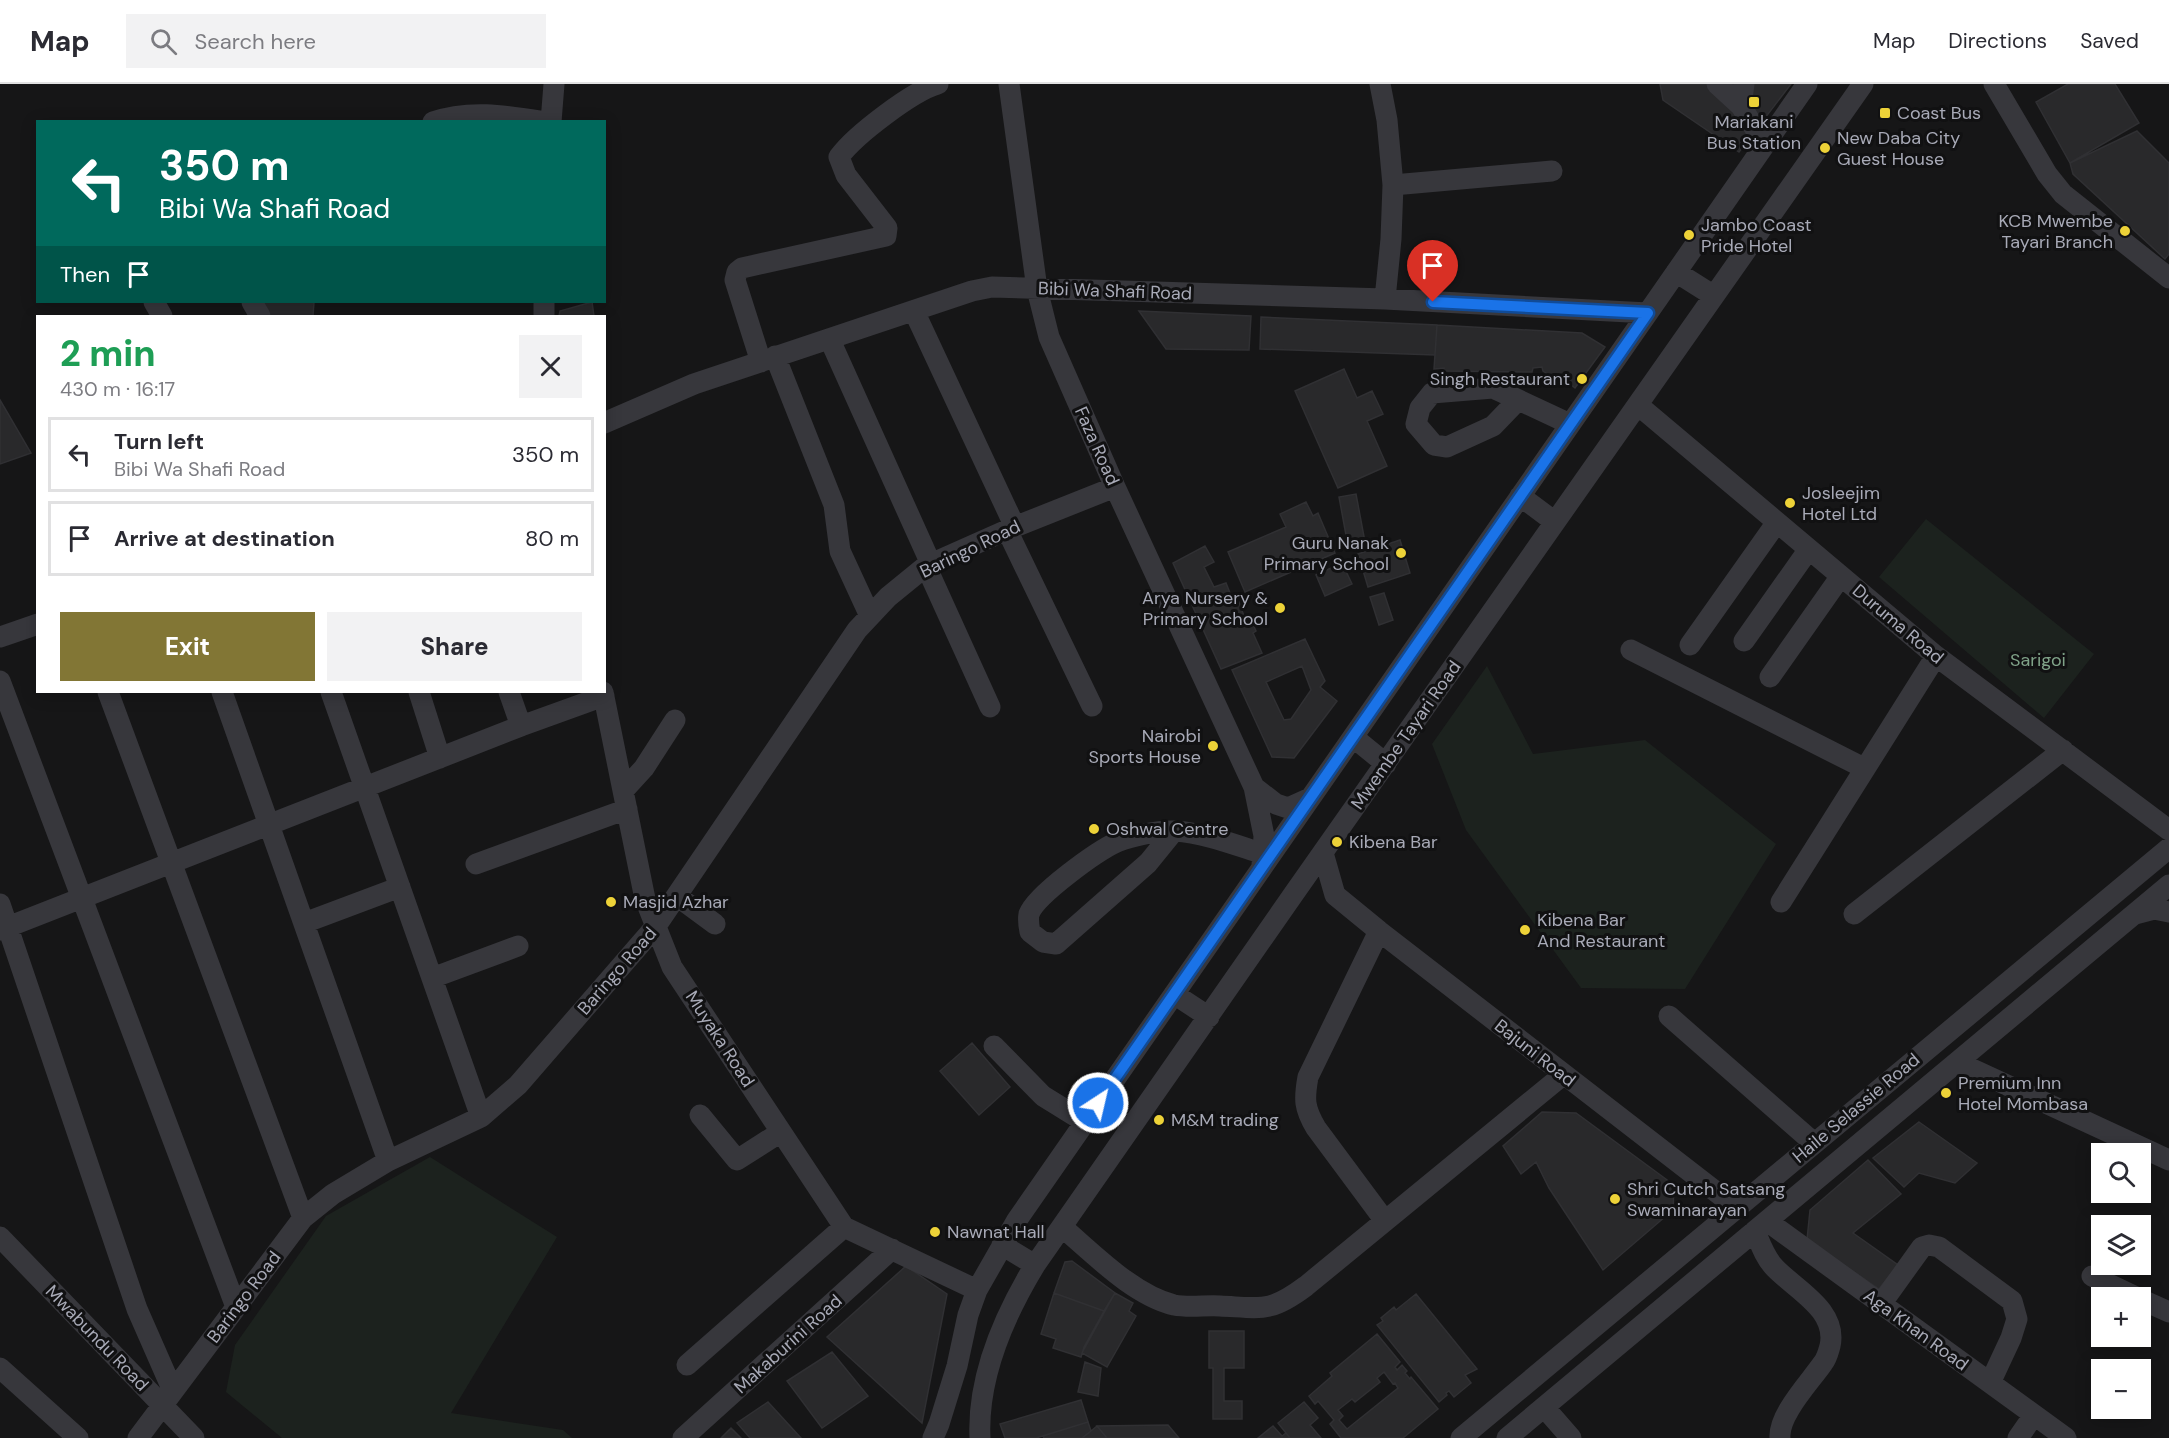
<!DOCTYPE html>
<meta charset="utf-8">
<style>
:root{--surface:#fff;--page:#f2f2f3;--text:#2b2b33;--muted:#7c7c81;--line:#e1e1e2;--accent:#827635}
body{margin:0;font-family:"DM Sans",sans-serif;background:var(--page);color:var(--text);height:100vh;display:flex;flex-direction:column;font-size:22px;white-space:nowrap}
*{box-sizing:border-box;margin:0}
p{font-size:20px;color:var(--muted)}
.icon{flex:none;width:33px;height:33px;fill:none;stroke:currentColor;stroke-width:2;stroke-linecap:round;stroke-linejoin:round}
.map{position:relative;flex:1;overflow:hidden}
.panel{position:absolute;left:36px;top:231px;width:570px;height:378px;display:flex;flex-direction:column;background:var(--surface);border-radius:0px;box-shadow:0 3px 15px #0003}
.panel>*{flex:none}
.guide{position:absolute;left:36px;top:36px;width:570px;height:183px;border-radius:0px;box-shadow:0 3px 15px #0003;background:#00695c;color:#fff;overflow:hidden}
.controls{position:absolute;left:2091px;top:1059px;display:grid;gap:12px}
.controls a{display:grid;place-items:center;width:60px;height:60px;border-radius:0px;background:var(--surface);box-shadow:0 3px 15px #0003;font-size:30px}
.pin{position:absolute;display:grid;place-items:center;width:51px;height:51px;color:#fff;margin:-62px -26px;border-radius:50% 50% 50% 0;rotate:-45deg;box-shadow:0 0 6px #0007}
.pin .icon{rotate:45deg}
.me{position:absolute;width:66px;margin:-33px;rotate:35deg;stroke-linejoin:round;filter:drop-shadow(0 0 4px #0008)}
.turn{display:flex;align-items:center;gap:21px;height:126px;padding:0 24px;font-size:27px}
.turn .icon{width:78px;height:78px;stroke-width:2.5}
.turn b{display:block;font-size:42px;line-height:51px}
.then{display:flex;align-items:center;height:57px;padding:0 24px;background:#0003;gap:12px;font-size:22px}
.round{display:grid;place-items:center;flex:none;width:63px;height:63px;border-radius:0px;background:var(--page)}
.overview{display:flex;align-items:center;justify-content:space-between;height:102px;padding:0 24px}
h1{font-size:36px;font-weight:800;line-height:45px;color:#1e9e55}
.action{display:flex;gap:12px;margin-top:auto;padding:12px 24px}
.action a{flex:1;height:69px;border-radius:0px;background:var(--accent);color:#fff;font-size:24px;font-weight:800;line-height:69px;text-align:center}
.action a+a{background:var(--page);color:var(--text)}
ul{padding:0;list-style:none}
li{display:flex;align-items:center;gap:18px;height:75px;margin:0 12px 9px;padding:0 12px;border:3px solid var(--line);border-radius:0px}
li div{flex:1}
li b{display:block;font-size:22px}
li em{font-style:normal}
header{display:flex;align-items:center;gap:36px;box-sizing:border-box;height:84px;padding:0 30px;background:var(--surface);border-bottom:2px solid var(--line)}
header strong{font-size:28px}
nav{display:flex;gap:33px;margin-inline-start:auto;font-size:21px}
.search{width:420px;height:54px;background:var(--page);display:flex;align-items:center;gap:15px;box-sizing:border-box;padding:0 21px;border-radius:0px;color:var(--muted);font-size:22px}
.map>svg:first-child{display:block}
.green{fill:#1c221e}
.building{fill:#29292b;stroke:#303033;stroke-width:1.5;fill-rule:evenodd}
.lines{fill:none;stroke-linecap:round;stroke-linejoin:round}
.minor{stroke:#37373c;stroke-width:21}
.route-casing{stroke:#114b97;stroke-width:15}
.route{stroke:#1a73e8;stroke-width:10}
.poi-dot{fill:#edd238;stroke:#111112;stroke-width:2}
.labels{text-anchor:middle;stroke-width:6;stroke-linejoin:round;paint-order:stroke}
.poi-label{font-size:18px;fill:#a8aab7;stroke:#111112;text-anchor:start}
.street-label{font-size:18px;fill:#a8aab7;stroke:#111112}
.park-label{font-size:18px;fill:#7fa288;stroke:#111112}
</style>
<header>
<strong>Map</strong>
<div class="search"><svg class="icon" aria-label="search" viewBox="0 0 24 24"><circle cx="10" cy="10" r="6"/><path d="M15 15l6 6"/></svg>Search here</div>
<nav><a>Map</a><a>Directions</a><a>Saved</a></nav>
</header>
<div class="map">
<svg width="2169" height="1354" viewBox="0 0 2169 1354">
<rect width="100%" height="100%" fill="#161617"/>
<path class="green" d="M 1926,435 L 2094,570 L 2044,634 L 1879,493 Z
M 1487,582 L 1533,670 L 1645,656 L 1776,760 L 1685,905 L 1581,904 L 1466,746 L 1432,660 Z
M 430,1073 L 557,1153 L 451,1329 L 563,1346 L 572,1354 L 282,1354 L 226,1308 L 235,1261 L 326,1132 Z"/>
<path class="building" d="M 1660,0 L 1791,0 L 1739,68 L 1663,16 Z
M 2068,0 L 2115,0 L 2139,39 L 2070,79 L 2036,18 Z
M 2137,47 L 2169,79 L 2169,170 L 2165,175 L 2073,90 L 2070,79 Z
M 259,218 L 314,218 L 313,232 L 267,232 Z
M 592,218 L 594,232 L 559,232 L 560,227 Z
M 1139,227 L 1251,232 L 1249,266 L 1166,265 Z
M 1261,233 L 1437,241 L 1435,271 L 1260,265 Z
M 1437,241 L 1582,249 L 1605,263 L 1575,304 L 1570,300 L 1568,303 L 1553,292 L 1552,293 L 1543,287 L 1542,283 L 1533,284 L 1532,288 L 1444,287 L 1444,284 L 1434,285 Z
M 1344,285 L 1357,314 L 1372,307 L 1383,330 L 1367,337 L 1387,382 L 1338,404 L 1295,307 Z
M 0,316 L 31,369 L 0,380 Z
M 1356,410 L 1365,458 L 1348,462 L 1339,413 Z
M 1306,418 L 1313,432 L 1318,429 L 1335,469 L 1245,508 L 1228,468 L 1286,443 L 1280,430 Z
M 1400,456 L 1410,489 L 1368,503 L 1358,470 Z
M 1205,462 L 1214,478 L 1204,483 L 1214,503 L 1226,499 L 1232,514 L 1237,513 L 1247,540 L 1252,538 L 1256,547 L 1253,549 L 1262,569 L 1221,585 L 1173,479 Z
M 1342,479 L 1352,500 L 1325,512 L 1316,491 Z
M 1384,509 L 1393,536 L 1379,541 L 1370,513 Z
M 1305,555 L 1325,597 L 1320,603 L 1337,617 L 1294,674 L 1272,673 L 1232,586 ZM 1302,582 L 1311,606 L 1291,635 L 1284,636 L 1266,598 Z
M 972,959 L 1010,1003 L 979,1031 L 940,987 Z
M 1542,1028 L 1576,1029 L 1674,1101 L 1673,1126 L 1603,1186 L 1549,1104 L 1536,1078 L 1521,1090 L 1503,1062 Z
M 1919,1038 L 1977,1079 L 1955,1099 L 1919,1089 L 1904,1103 L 1873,1074 Z
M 1868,1076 L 1901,1110 L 1853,1149 L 1898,1181 L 1879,1205 L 1807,1156 L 1810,1126 Z
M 1072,1177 L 1115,1209 L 1104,1227 L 1054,1209 L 1065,1178 Z
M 906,1182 L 947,1210 L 922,1339 L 827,1253 Z
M 1054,1209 L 1104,1227 L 1084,1263 L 1081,1273 L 1053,1264 L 1056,1255 L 1041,1250 Z
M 1115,1209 L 1133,1219 L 1129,1227 L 1136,1232 L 1107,1283 L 1082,1269 Z
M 1416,1210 L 1477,1285 L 1465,1291 L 1471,1299 L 1454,1313 L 1449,1307 L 1446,1309 L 1447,1311 L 1439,1318 L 1377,1241 L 1383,1237 L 1381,1234 L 1394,1223 L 1396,1226 Z
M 1209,1247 L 1244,1247 L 1244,1284 L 1224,1284 L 1224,1317 L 1242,1317 L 1242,1335 L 1213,1335 L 1213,1284 L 1209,1284 Z
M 1377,1250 L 1400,1278 L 1395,1283 L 1397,1286 L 1402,1281 L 1407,1287 L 1405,1289 L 1410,1295 L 1411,1293 L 1438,1325 L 1403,1354 L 1341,1354 L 1330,1340 L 1334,1336 L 1318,1317 L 1315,1320 L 1309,1312 L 1332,1292 L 1330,1289 ZM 1384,1288 L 1393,1300 L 1395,1299 L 1398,1304 L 1347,1345 L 1339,1336 L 1343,1332 L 1338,1326 L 1352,1315 L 1355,1318 L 1380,1298 L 1377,1294 Z
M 832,1268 L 868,1312 L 822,1344 L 787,1297 Z
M 1085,1278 L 1101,1284 L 1098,1312 L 1078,1308 Z
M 1081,1316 L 1088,1338 L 1036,1354 L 1005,1354 L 1000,1340 Z
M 768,1318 L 801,1354 L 750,1354 L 737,1339 Z
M 1304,1318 L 1318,1334 L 1310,1341 L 1321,1354 L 1290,1354 L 1278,1339 Z
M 1088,1338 L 1091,1347 L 1082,1354 L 1044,1354 L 1043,1352 Z
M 1168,1341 L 1179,1354 L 1107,1354 L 1097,1342 Z
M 1097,1342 L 1107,1354 L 1082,1354 L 1091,1347 Z
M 1273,1342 L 1282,1352 L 1286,1349 L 1290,1354 L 1258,1354 Z
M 731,1344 L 741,1354 L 721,1354 Z"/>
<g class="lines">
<path class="minor" d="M 1009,0 L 1037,205 L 1049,253 L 1115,403 L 1254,703 L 1264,752 L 1262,781
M 1380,0 L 1387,36 L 1393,101 L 1391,155 L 1385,215
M 1717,0 L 1741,22 L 1765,61
M 1994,0 L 2047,90 L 2063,110 L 2169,194
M 1741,22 L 1744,0
M 433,38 C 470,25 508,32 546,38
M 551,38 L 554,0
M 1393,101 L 1552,87
M 1676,188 L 1714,212
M 154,218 L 162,232
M 252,218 L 260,232
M 914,227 L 1015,443
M 544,232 L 544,218
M 830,256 L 931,480
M 775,272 L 834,421 L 840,467 L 870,532
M 761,278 L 735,196 L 737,188 L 742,184 L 886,152 L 887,144 L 846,91 L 839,73 C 855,51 913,7 938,0
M 1518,316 L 1493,342 L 1447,363 L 1434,361 L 1416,340 L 1420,324 L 1432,309 L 1493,304 L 1570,340
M 1638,321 L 1936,572 L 2169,746
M 604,339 L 694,300 L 972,207 L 992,203 L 1385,215 L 1648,229
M 1520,412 L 1555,438
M 1007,446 L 1092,622
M 926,482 L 990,623
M 0,553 L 38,540
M 1744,557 L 1809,465
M 1690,561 L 1777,438
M 1631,566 L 1864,684
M 1770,593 L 1841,492
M 0,597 L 236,1223
M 108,608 L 303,1134
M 222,608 L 388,1077
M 331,608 L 481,1033
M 419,608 L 440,674
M 509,608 L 521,642
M 603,608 L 645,815 L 672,883 L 844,1143 L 977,1206
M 1353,653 L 1386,680
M 1254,703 L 1276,720 L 1288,724 L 1310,714
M 623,707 L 644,684 L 675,636
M 1174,747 L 1148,779 L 1056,860 L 1043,858 L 1030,848 C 1029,843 1028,835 1029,830 C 1036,811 1097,767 1117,758 C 1131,752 1159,746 1175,747 C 1205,749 1235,761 1264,770
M 1323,769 L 1335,811 L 1379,847 L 1737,1124
M 476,780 L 627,725
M 677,812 L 715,840
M 1781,818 L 1936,572
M 0,820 L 137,1225 L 173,1307
M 1854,830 L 2063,666
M 2135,830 L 2154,825 L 2169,828
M 304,839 L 400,803
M 0,846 L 521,642 L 604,612
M 1379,847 L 1308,993 C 1304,1015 1304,1024 1316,1044 L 1385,1137
M 432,894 L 518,862
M 1174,910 L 1209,933
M 1669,932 L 1814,1059
M 994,962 L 1043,1012 L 1085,1038
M 1957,978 L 2169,1076
M 700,1031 L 737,1076 L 781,1048
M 1767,1137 L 2066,1354
M 1062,1143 C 1094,1170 1133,1211 1174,1221 C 1189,1224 1205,1221 1220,1222 C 1262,1224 1270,1229 1306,1202 L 1563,991
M 1755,1147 C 1760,1159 1765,1174 1775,1184 C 1796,1206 1838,1226 1830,1262 C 1828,1269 1827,1274 1823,1279 C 1810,1298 1778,1331 1780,1354
M 0,1153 L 194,1354
M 1002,1161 L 1035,1181
M 2092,1192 L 2138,1214
M 2140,1215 L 2169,1228
M 1881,1220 L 1922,1163 L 1929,1161 L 1939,1163 L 2012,1217 L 2017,1235 L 2011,1254 L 1990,1299
M 687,1281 L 844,1143
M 0,1284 L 78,1354
M 1544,1323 L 1571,1354
M 138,1354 L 303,1134 L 333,1110 L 388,1077 L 481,1033 L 518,1001 L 656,842 L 857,546 L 888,513 L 926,482 L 1007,446 L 1115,403
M 683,1354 L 892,1165
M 933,1354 L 939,1340 L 957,1282 L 968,1231 L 977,1206 L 1017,1136 L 1807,0
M 980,1354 C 977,1293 1004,1232 1035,1181 L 1295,808 L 1863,0
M 1461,1354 L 2169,764
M 1507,1354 L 2169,801
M 2018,1354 L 2034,1331"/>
</g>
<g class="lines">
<g class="route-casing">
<path id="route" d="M 1098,1019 L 1648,229 L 1433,218"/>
</g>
<use href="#route" class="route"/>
</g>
<g class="poi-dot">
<rect x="1748" y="12" width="12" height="12" rx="3"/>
<rect x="1879" y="23" width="12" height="12" rx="3"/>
<circle cx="1825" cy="64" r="6"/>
<circle cx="2125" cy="147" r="6"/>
<circle cx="1689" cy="151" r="6"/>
<circle cx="1582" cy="295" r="6"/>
<circle cx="1790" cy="419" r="6"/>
<circle cx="1401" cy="469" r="6"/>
<circle cx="1280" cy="524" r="6"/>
<circle cx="1213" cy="662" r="6"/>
<circle cx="1094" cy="745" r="6"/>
<circle cx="1337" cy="758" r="6"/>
<circle cx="611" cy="818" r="6"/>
<circle cx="1525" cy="846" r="6"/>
<circle cx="1946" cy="1009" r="6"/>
<circle cx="1159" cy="1036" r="6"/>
<circle cx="1615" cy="1115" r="6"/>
<circle cx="935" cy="1148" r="6"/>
</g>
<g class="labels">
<g class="poi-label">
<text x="1897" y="35">Coast Bus</text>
<text x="1754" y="44" text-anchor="middle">Mariakani<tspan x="1754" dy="21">Bus Station</tspan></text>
<text x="1837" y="60">New Daba City<tspan x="1837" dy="21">Guest House</tspan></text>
<text x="2113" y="143" text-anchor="end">KCB Mwembe<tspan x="2113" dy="21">Tayari Branch</tspan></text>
<text x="1701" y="147">Jambo Coast<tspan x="1701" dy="21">Pride Hotel</tspan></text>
<text x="1570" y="301" text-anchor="end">Singh Restaurant</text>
<text x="1802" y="415">Josleejim<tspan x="1802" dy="21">Hotel Ltd</tspan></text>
<text x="1389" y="465" text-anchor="end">Guru Nanak<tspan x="1389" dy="21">Primary School</tspan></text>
<text x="1268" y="520" text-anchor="end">Arya Nursery &amp;<tspan x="1268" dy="21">Primary School</tspan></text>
<text x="1201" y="658" text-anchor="end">Nairobi<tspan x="1201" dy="21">Sports House</tspan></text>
<text x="1106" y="751">Oshwal Centre</text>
<text x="1349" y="764">Kibena Bar</text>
<text x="623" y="824">Masjid Azhar</text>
<text x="1537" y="842">Kibena Bar<tspan x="1537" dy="21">And Restaurant</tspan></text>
<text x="1958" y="1005">Premium Inn<tspan x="1958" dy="21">Hotel Mombasa</tspan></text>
<text x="1171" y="1042">M&amp;M trading</text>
<text x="1627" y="1111">Shri Cutch Satsang<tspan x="1627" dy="21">Swaminarayan</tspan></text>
<text x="947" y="1154">Nawnat Hall</text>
</g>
<g class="street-label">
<text transform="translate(1115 207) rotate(2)" y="6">Bibi Wa Shafi Road</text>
<text transform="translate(1097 362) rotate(66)" y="6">Faza Road</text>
<text transform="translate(970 465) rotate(-26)" y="6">Baringo Road</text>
<text transform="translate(1898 540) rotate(40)" y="6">Duruma Road</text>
<text transform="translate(1406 651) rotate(-55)" y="6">Mwembe Tayari Road</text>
<text transform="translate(617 887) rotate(-49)" y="6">Baringo Road</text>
<text transform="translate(720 955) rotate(57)" y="6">Muyaka Road</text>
<text transform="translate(1535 969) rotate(38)" y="6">Bajuni Road</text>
<text transform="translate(1856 1024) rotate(-40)" y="6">Haile Selassie Road</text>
<text transform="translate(244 1213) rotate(-53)" y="6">Baringo Road</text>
<text transform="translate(1916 1246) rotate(36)" y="6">Aga Khan Road</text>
<text transform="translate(97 1254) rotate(46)" y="6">Mwabundu Road</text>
<text transform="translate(788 1260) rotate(-42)" y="6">Makaburini Road</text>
</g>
<g class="park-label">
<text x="2038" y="582">Sarigoi</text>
</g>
</g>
</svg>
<div class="controls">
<a><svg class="icon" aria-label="search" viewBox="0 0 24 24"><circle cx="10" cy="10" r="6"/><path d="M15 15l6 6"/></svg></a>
<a><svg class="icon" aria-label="layers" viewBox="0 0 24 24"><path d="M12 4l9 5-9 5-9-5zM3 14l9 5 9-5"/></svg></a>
<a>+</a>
<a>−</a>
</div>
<div class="pin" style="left:1433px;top:218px;background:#d93025"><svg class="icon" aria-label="arrive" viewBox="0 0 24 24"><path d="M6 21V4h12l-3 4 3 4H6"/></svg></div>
<svg class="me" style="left:1098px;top:1019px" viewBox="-20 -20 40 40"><circle r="17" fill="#1a73e8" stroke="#fff" stroke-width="3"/><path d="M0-11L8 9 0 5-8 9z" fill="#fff"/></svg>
<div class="guide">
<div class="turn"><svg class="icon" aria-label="left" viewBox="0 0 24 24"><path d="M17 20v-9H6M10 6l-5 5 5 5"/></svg><div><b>350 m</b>Bibi Wa Shafi Road</div></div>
<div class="then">Then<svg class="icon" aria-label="arrive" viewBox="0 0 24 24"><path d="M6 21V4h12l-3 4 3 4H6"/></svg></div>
</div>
<section class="panel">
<div class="overview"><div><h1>2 min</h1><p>430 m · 16:17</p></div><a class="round"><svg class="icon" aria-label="close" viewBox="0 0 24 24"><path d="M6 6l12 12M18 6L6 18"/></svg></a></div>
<ul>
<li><svg class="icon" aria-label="left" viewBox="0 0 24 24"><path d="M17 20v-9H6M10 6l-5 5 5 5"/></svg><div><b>Turn left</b><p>Bibi Wa Shafi Road</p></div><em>350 m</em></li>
<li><svg class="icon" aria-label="arrive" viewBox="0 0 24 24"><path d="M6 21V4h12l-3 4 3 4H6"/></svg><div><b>Arrive at destination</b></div><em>80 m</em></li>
</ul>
<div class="action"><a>Exit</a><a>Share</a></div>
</section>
</div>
